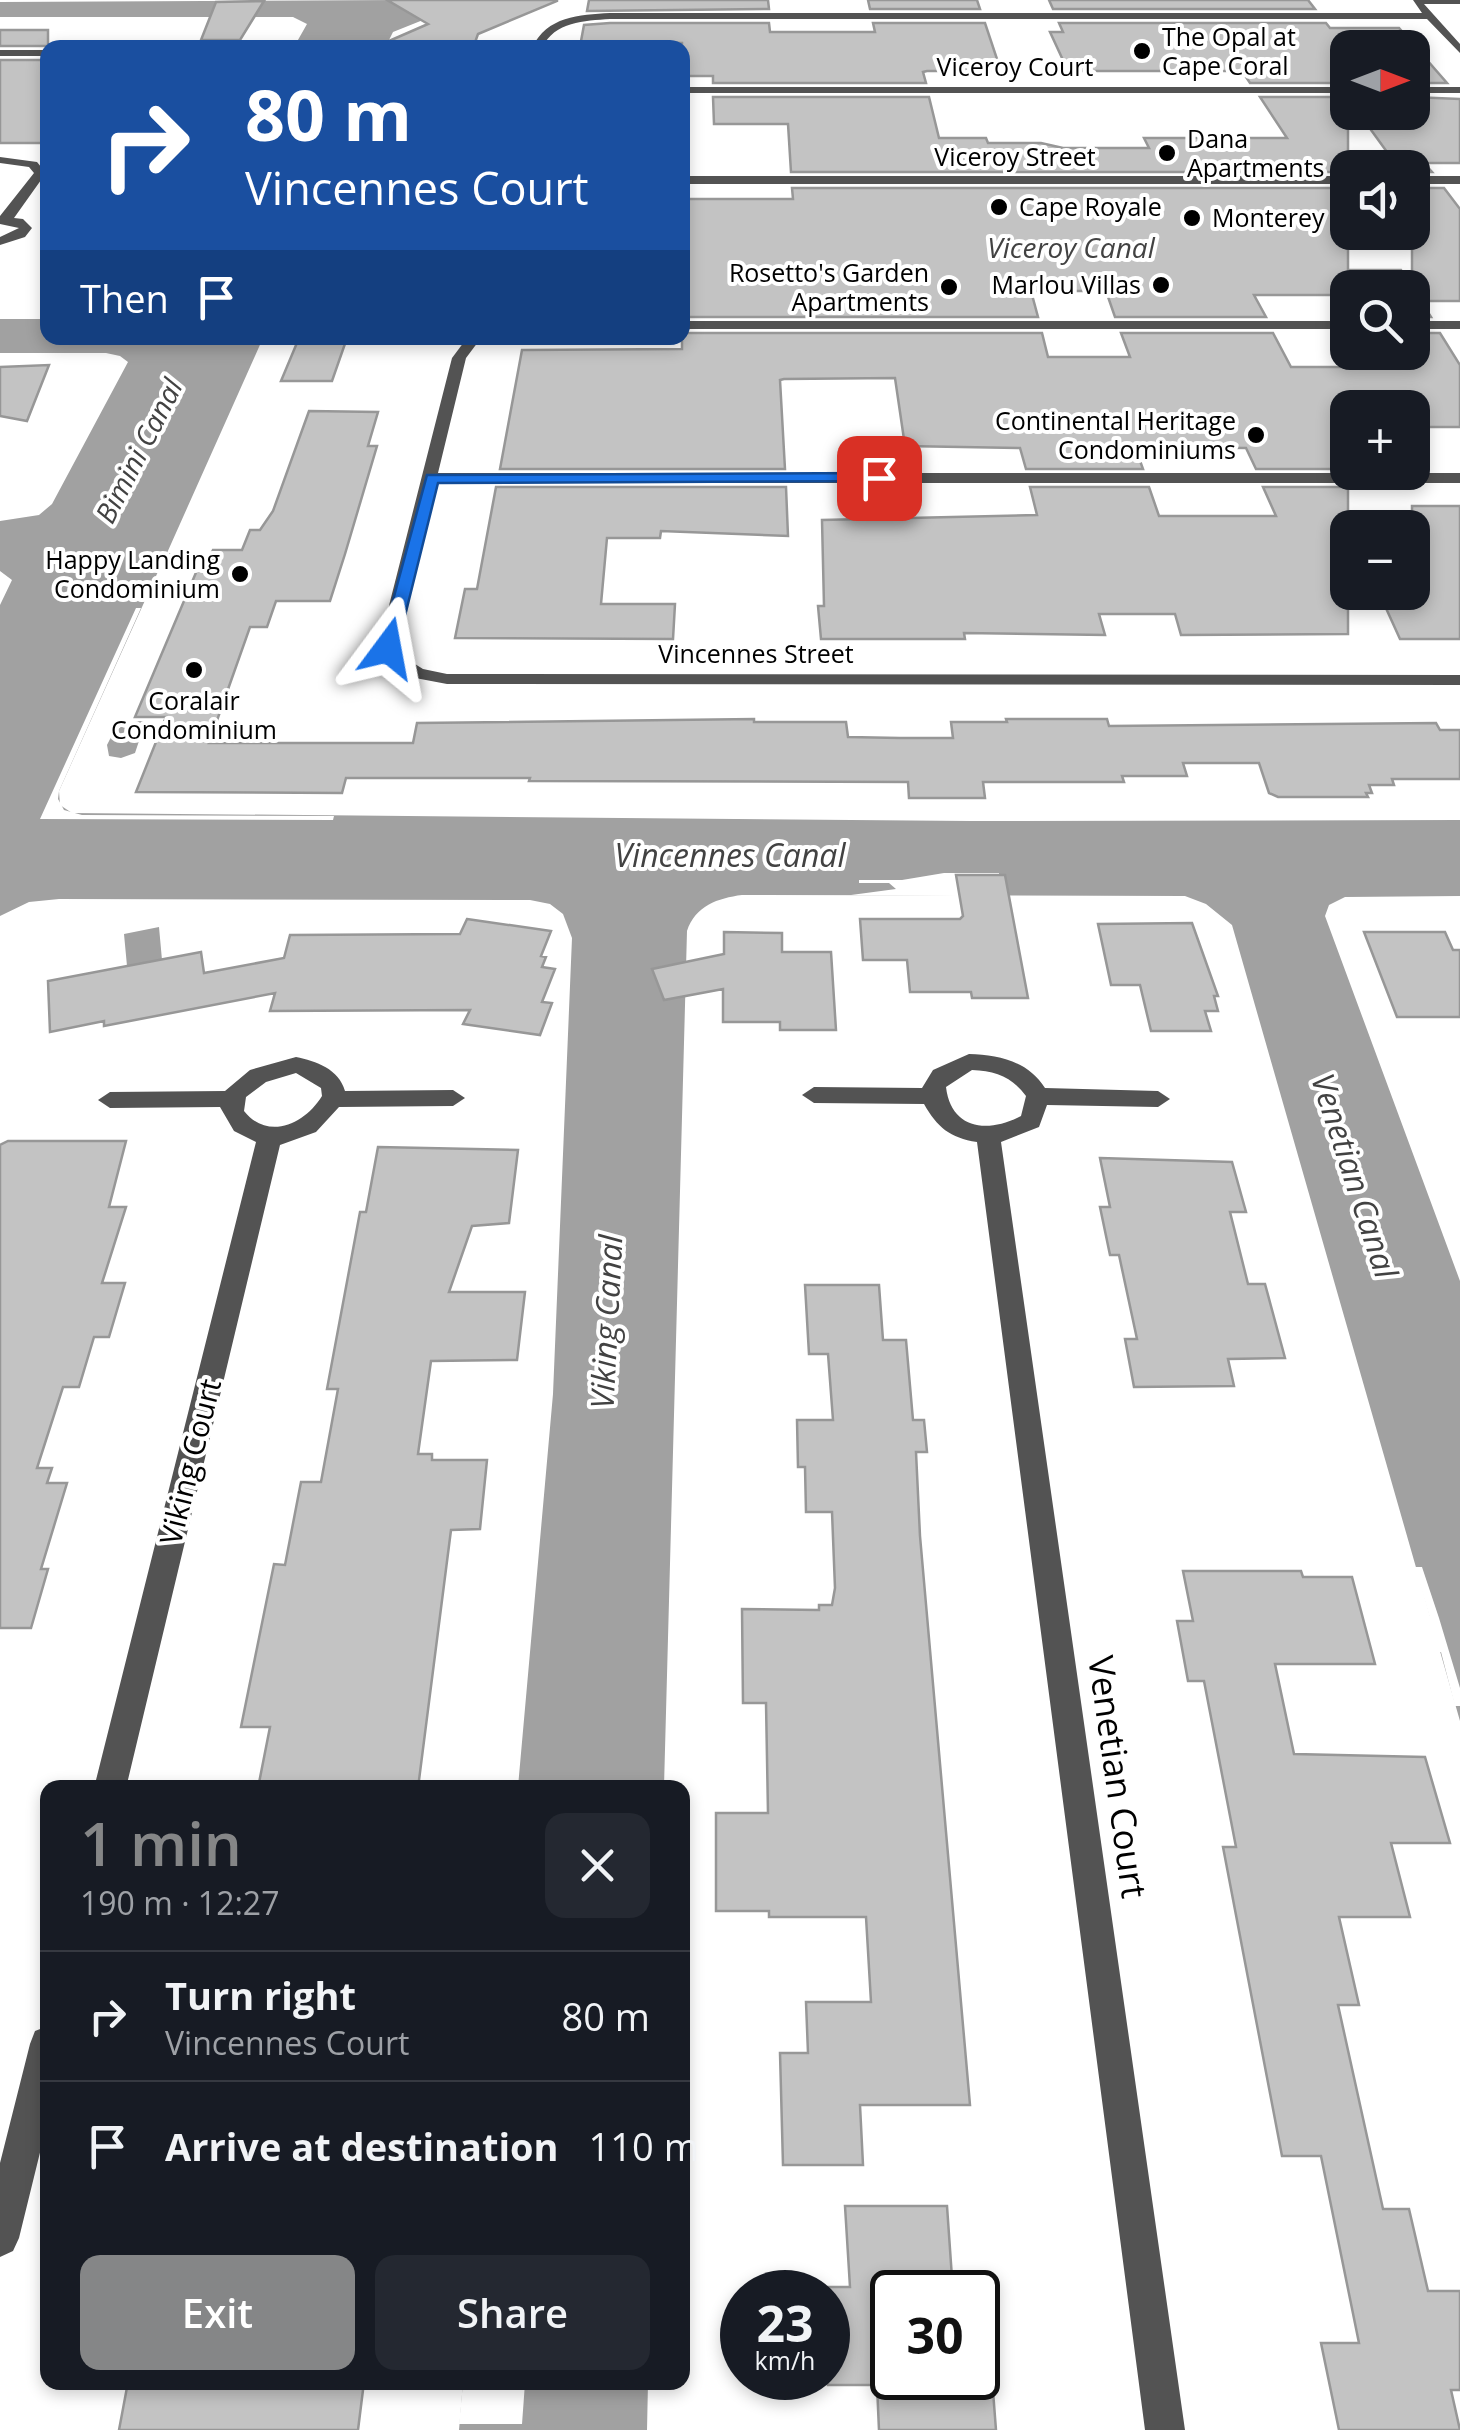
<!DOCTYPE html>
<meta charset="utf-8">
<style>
:root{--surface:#171b24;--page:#242831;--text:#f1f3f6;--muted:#9ea1a6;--line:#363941;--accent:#858687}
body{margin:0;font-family:"Open Sans",sans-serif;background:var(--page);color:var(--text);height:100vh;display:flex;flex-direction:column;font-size:38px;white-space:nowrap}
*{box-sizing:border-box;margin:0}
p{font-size:32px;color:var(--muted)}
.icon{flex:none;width:55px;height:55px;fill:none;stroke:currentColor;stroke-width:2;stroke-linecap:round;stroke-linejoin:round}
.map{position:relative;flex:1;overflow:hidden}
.details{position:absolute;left:40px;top:1780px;width:650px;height:610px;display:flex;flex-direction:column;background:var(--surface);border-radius:20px;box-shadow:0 5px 15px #0003}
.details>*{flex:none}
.top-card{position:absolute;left:40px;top:40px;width:650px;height:305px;border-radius:20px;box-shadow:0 5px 15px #0003;background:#1a4fa0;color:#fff;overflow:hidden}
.needle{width:65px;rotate:90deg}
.controls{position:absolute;left:1330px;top:30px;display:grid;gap:20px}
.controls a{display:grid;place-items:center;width:100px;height:100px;border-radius:20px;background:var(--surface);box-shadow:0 5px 15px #0003;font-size:50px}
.speed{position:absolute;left:720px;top:2270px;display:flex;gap:20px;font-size:50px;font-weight:700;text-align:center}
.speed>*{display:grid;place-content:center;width:130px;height:130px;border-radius:50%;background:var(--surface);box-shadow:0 5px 15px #0003;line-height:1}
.speed small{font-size:25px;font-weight:400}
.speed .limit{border:5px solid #111;border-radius:15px;background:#fff;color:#111}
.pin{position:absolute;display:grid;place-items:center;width:85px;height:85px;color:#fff;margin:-42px;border-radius:20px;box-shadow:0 5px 15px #0006}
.me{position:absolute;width:110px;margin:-55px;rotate:13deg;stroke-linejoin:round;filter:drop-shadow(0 0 8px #0008)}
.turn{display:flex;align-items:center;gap:35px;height:210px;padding:0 40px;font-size:45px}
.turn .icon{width:130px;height:130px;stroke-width:2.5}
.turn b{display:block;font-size:70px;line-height:85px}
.then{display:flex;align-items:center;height:95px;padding:0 40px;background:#0003;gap:20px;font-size:38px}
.round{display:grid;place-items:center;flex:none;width:105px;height:105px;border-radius:20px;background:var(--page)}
.head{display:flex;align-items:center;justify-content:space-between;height:170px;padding:0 40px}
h1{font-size:60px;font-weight:600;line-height:75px;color:var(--accent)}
.button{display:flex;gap:20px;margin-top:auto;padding:20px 40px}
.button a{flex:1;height:115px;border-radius:20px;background:var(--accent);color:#fff;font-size:40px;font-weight:600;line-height:115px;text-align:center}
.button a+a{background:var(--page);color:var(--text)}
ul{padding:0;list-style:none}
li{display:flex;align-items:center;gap:30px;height:130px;padding:0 40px;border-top:2px solid var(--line)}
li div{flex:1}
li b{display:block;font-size:38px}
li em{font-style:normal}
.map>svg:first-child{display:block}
.water{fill:#a1a1a1}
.pier{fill:#fff}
.building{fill:#c3c3c3;stroke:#979797;stroke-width:2.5}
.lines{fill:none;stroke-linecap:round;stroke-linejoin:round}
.minor{fill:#535353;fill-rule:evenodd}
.route{fill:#1a73e8;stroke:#114b97;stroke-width:2.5}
.poi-dot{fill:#000;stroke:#fff;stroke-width:4}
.labels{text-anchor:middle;stroke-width:8;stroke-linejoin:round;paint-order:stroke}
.far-poi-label{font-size:25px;fill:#000;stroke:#fff;text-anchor:start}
.far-street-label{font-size:25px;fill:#000;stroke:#fff}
.far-water-label{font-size:28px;font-style:italic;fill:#424242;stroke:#fff}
.street-label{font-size:30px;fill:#000;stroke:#fff}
.water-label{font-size:32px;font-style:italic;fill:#424242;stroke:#fff}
.near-street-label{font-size:35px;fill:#000;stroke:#fff}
</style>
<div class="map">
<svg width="1460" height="2430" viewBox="0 0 1460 2430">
<rect width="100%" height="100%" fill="#fff"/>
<path class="water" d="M 401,0 L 473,0 L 393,32 L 385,48 L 294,47 L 307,24 L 293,17 L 0,17 L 0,2 Z
M 0,319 L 47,319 L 48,338 L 263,338 L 167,553 L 197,554 L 193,564 L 161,565 L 59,791 L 60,805 L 72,813 L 970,821 L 1460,820 L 1460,896 L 1345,897 L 1329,905 L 1325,916 L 1460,1281 L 1460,1721 L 1232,925 L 1206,904 L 1185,896 L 742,895 C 718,898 695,906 687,931 L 664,1787 L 518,1787 L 553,1394 L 572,938 L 563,914 L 550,904 L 530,900 L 59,899 L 29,902 L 0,916 L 0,605 L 12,580 L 0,571 L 0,521 L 39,515 L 52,504 L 128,362 L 120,356 L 106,353 L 0,353 Z
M 144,721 L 153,730 L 139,741 L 135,753 L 121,758 L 109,756 L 107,745 C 114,729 126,720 144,721 Z
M 159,927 L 162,960 L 127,966 L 124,934 Z
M 463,2383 L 648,2383 L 647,2430 L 459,2430 Z"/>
<path class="pier" d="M 136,608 L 141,608 L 59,791 L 58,799 L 64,810 L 82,815 L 334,816 L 333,820 L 40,819 Z
M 944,873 L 999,873 L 999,877 L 983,900 L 959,901 L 958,896 L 851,895 L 896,889 L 889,883 L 859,883 L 859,880 L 902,880 Z
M 1415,1567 L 1422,1567 L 1439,1618 L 1460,1688 L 1460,1706 L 1455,1706 L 1441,1652 L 1435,1652 L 1426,1619 L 1430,1618 Z
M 463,2383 L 516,2387 L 517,2383 L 525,2383 L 522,2424 L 459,2424 Z"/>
<path class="building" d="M 387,0 L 557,0 L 557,1 L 478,34 L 473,48 L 373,48 L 428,24 Z
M 589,0 L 768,0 L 769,9 L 587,11 Z
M 868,0 L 977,0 L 980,9 L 870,9 Z
M 1049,0 L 1308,0 L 1315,9 L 1053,9 Z
M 264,1 L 240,40 L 201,40 L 216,2 Z
M 610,23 L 769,23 L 770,32 L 875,32 L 873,23 L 985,23 L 1001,71 L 927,71 L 923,72 L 926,83 L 713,83 L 713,76 L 682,76 L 682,43 L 581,41 L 584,25 Z
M 1059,23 L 1326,23 L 1330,28 L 1399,28 L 1447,83 L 1412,83 L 1412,48 L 1348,48 L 1348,83 L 1250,83 L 1242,71 L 1068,71 L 1050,32 L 1063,32 Z
M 0,30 L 48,30 L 48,46 L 0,46 Z
M 0,60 L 48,60 L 48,143 L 0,143 Z
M 713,97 L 929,97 L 939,138 L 986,138 L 988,143 L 1041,143 L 1063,148 L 1149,148 L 1144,138 L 1287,138 L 1260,97 L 1348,97 L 1348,172 L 791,172 L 788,124 L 714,124 Z
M 1412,97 L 1460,99 L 1460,163 L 1424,163 L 1432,172 L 1412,172 L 1412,163 L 1395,163 L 1358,112 L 1412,112 Z
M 792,188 L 1348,188 L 1348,270 L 1401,270 L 1412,288 L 1348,288 L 1348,317 L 1332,295 L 1254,295 L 1266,317 L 1115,317 L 1106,291 L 1031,291 L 1038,317 L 682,317 L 682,199 L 793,199 Z
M 1412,188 L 1444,188 L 1460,209 L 1460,301 L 1421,301 L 1431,317 L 1412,317 Z
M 682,333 L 1042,333 L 1048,357 L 1130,357 L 1121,333 L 1273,333 L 1291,367 L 1373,367 L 1365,352 L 1412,352 L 1412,333 L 1440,333 L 1460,365 L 1460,427 L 1412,427 L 1412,408 L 1348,408 L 1348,469 L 1256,469 L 1246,448 L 1135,447 L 1143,469 L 1026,469 L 1020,448 L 905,446 L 895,378 L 784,379 L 780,380 L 785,469 L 500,469 L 522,350 L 682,349 Z
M 299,338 L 347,338 L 332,381 L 281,381 Z
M 49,365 L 27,421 L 0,416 L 0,367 Z
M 309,411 L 378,412 L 368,446 L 377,446 L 345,554 L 330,601 L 276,601 L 267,627 L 250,627 L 209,743 L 413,743 L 417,723 L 754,719 L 754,722 L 846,722 L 848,737 L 900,738 L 953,738 L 951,722 L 1007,722 L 1006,719 L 1107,719 L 1109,726 L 1436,723 L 1440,730 L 1460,730 L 1460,779 L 1392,779 L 1394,785 L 1369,785 L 1372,793 L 1366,793 L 1368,797 L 1278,797 L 1269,793 L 1259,763 L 1183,763 L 1187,776 L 1122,776 L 1124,782 L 983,782 L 985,798 L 909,798 L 908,782 L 529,781 L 530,778 L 346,778 L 342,793 L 136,792 L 166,717 L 135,717 L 203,556 L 210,556 L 213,550 L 242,550 L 250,530 L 260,530 L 273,511 Z
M 496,487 L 786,487 L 788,536 L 661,531 L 660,538 L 607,538 L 601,604 L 675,604 L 673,639 L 455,638 L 465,589 L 477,589 Z
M 1030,487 L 1149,487 L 1159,516 L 1276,516 L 1263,487 L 1348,487 L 1348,634 L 1181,635 L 1175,614 L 1099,614 L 1105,635 L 964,633 L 965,639 L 821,639 L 818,606 L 824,606 L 822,520 L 1037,515 Z
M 1412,506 L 1460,506 L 1460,639 L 1400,639 L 1385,606 L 1412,606 Z
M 956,875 L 1005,875 L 1028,998 L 972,998 L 971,992 L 910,992 L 907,960 L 863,960 L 860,919 L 960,919 L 963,916 Z
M 467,919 L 551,931 L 541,956 L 546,957 L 542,967 L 555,969 L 542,1002 L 552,1003 L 540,1035 L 463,1024 L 470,1010 L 270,1011 L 275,993 L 104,1026 L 104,1021 L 50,1032 L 48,981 L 201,952 L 204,973 L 284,958 L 290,935 L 460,934 Z
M 1192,923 L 1218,996 L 1214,996 L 1218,1011 L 1205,1011 L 1211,1031 L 1151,1031 L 1140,985 L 1111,985 L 1098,924 Z
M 724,932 L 782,933 L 782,952 L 831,952 L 836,1030 L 780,1030 L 780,1022 L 723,1022 L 723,989 L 664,1000 L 652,969 L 724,954 Z
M 1364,932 L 1445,932 L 1453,950 L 1460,950 L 1460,1017 L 1397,1017 Z
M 8,1141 L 126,1141 L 109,1207 L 126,1207 L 102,1283 L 125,1283 L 109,1337 L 94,1337 L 79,1387 L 63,1387 L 37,1468 L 52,1468 L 47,1483 L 67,1483 L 41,1569 L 48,1569 L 31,1628 L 0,1628 L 0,1145 Z
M 378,1147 L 518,1150 L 509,1223 L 472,1226 L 449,1292 L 525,1292 L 517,1360 L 431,1361 L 418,1454 L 432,1454 L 432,1460 L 487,1460 L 480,1529 L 451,1530 L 418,1788 L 258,1788 L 270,1727 L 241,1727 L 274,1564 L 285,1565 L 301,1482 L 321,1482 L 338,1389 L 327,1389 L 360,1212 L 366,1212 Z
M 1100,1158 L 1232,1162 L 1246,1212 L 1230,1212 L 1248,1284 L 1265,1284 L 1285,1358 L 1228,1359 L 1234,1386 L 1134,1387 L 1125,1339 L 1137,1339 L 1119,1255 L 1110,1255 L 1100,1207 L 1110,1207 Z
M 805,1285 L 879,1285 L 883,1340 L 906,1340 L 913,1420 L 924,1420 L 927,1452 L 916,1452 L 920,1536 L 970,2105 L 860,2105 L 863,2165 L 783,2165 L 780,2053 L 808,2053 L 806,2002 L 871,2002 L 866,1917 L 769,1917 L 769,1911 L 716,1911 L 716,1813 L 768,1813 L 766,1703 L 743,1703 L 742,1609 L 819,1610 L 819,1605 L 832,1605 L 835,1588 L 832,1512 L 806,1512 L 805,1467 L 798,1467 L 797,1420 L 833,1420 L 828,1354 L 809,1354 Z
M 1183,1571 L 1301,1571 L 1303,1577 L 1352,1577 L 1375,1664 L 1275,1664 L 1294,1754 L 1425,1757 L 1450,1843 L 1391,1843 L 1410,1917 L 1339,1917 L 1359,2005 L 1338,2005 L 1383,2209 L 1409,2209 L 1428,2291 L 1460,2291 L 1460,2390 L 1451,2390 L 1460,2430 L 1339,2430 L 1321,2343 L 1359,2343 L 1321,2156 L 1282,2156 L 1223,1847 L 1236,1847 L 1204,1681 L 1188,1681 L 1177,1621 L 1193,1621 Z
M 845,2206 L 947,2206 L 953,2292 L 892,2292 L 892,2378 L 992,2378 L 996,2430 L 879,2430 L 877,2385 L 828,2385 L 828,2287 L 850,2287 Z
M 128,2382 L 364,2382 L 358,2430 L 119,2430 Z"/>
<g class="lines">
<path class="minor" d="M 1413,0 L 1460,0 L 1460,4 L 1424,4 L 1460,44 L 1460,53 L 1427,19 L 610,19 C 584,21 555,21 542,48 L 532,48 C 547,16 579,15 610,13 L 1422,13 Z
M 119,45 L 154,48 L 114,48 Z
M 0,50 L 48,50 L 48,56 L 0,56 Z
M 682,87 L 1348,87 L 1348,93 L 682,93 Z
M 1412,87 L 1460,87 L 1460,93 L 1412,93 Z
M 0,157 L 37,162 L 46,173 L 14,218 L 23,219 L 32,228 L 25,237 L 0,245 L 0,237 L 19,228 L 0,224 L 0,216 L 34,173 L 29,167 L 0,163 Z
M 682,176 L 1348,176 L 1348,184 L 682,184 Z
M 1412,176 L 1460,176 L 1460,184 L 1412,184 Z
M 682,321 L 1348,321 L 1348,329 L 682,329 Z
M 1412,321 L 1460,321 L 1460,329 L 1412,329 Z
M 467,338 L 481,338 L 466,358 L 438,473 L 1460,473 L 1460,483 L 436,483 L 399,637 L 402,656 L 423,669 L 447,674 L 1460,675 L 1460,685 L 447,684 L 410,677 L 387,661 L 381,637 L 452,358 Z
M 969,1054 C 999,1055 1028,1061 1045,1088 L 1158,1091 L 1170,1099 L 1158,1107 L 1047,1105 L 1039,1127 L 1001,1142 L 1185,2430 L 1145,2430 L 977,1142 C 950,1138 937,1127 924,1104 L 814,1103 L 802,1095 L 814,1087 L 922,1088 L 933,1070 ZM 972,1070 C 996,1071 1012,1077 1026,1096 L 1021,1116 C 987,1134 951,1129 946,1087 Z
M 296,1057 C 316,1061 339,1069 345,1091 L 453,1090 L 465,1098 L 453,1106 L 339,1107 L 316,1132 L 280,1145 L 126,1788 L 94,1788 L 256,1142 L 234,1131 L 220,1107 L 110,1108 L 98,1100 L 110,1092 L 225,1091 L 250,1070 ZM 296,1073 L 321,1088 L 322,1096 C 305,1124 268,1141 244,1111 L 246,1097 L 266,1082 Z
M 48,2026 L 48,2120 L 19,2238 L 13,2251 L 0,2257 L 0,2163 L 30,2044 L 35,2031 Z"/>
</g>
<path class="route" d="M 879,473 L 884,474 L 884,481 L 438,483 L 397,648 L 388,653 L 380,648 L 427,475 Z"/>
<g class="poi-dot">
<circle cx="1142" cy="51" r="10"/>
<circle cx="1167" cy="153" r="10"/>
<circle cx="999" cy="207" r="10"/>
<circle cx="1192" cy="218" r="10"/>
<circle cx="1161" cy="285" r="10"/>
<circle cx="949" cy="287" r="10"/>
<circle cx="1256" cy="435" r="10"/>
<circle cx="240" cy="574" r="10"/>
<circle cx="194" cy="670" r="10"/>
</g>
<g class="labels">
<g class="far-poi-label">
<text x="1162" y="46">The Opal at<tspan x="1162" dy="29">Cape Coral</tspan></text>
<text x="1187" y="148">Dana<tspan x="1187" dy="29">Apartments</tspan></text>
<text x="1019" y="216">Cape Royale</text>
<text x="1212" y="227">Monterey</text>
<text x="929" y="282" text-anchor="end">Rosetto's Garden<tspan x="929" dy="29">Apartments</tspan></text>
<text x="1141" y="294" text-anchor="end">Marlou Villas</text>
<text x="1236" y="430" text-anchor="end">Continental Heritage<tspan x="1236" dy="29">Condominiums</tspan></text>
<text x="220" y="569" text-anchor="end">Happy Landing<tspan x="220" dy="29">Condominium</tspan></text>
<text x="194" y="710" text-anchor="middle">Coralair<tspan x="194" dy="29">Condominium</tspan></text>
</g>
<g class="far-street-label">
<text x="1015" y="76">Viceroy Court</text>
<text x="1015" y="166">Viceroy Street</text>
<text x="756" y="663">Vincennes Street</text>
</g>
<g class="far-water-label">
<text x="1071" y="258">Viceroy Canal</text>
<text transform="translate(139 451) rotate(-63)" y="10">Bimini Canal</text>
</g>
<g class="street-label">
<text transform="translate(191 1462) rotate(-76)" y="10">Viking Court</text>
</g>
<g class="water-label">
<text x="730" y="867">Vincennes Canal</text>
<text transform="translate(1354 1176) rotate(72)" y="11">Venetian Canal</text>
<text transform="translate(607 1322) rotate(-87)" y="11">Viking Canal</text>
</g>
<g class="near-street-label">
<text transform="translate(1117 1777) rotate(82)" y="12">Venetian Court</text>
</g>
</g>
</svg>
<div class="controls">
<a><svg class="needle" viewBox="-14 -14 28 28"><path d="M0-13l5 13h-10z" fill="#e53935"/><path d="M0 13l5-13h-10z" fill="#9ea1a6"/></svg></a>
<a><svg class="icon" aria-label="sound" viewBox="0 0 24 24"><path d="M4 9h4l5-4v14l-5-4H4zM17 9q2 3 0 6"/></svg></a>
<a><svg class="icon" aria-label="search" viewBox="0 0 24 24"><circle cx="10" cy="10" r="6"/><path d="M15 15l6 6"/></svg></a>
<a>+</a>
<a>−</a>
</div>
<div class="speed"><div>23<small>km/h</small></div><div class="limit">30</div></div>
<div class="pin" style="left:879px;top:478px;background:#d93025"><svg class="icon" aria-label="arrive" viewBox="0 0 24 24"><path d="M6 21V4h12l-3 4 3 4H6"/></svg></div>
<svg class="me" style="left:388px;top:648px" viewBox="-20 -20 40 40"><path d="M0-17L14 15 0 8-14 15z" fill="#1a73e8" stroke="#fff" stroke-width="4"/></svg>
<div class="top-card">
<div class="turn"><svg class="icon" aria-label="right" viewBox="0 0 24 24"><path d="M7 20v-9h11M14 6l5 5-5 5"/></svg><div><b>80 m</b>Vincennes Court</div></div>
<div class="then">Then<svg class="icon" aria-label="arrive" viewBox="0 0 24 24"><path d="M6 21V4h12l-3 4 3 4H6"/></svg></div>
</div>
<section class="details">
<div class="head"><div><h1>1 min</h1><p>190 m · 12:27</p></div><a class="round"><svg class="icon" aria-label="close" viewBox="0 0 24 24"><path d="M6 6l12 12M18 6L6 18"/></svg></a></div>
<ul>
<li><svg class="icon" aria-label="right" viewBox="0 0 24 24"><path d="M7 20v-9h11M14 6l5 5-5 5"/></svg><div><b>Turn right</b><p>Vincennes Court</p></div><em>80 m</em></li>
<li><svg class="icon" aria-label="arrive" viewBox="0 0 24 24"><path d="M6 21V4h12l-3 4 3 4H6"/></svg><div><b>Arrive at destination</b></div><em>110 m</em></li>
</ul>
<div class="button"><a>Exit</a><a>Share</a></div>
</section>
</div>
